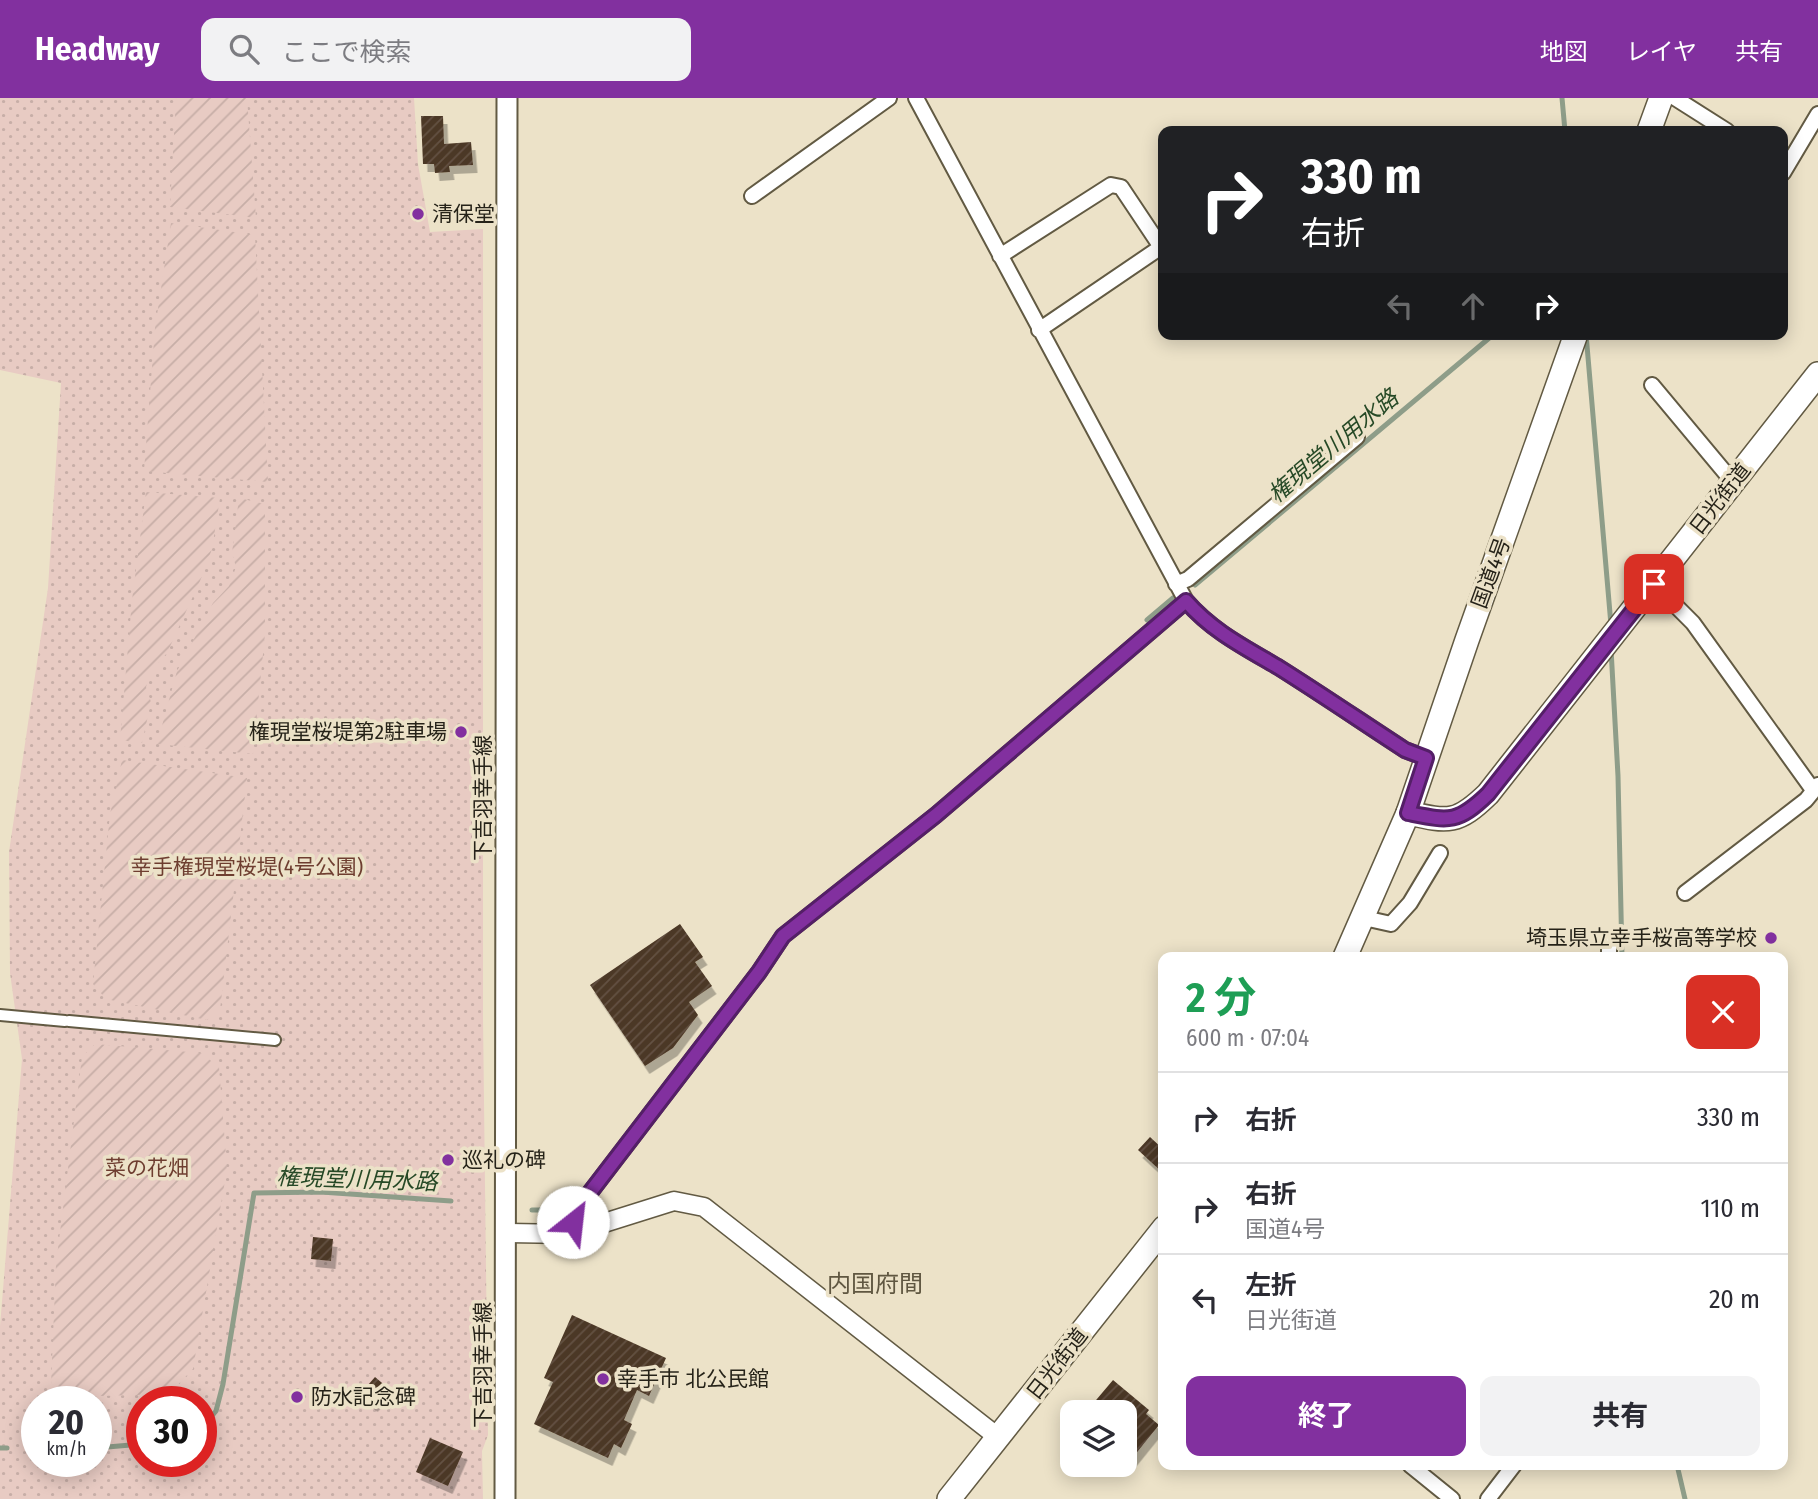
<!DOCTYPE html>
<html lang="ja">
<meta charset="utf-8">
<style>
:root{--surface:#fff;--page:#f2f2f3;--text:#2b2b33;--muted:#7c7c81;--line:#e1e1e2;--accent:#82309f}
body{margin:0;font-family:"Fira Sans Condensed","Noto Sans JP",sans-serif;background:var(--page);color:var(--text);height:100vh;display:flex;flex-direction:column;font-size:26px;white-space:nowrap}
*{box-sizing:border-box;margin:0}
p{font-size:23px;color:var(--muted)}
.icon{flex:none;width:38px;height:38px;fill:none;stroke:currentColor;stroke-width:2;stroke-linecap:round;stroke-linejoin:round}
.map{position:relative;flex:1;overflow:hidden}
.panel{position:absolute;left:1158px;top:854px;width:630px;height:518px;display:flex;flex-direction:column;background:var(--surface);border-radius:14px;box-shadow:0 4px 18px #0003}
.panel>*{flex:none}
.hud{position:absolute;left:1158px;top:28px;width:630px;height:214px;border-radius:14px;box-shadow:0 4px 18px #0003;background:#202124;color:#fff;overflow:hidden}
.buttons{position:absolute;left:1060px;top:1302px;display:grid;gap:14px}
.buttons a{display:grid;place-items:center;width:77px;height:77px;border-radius:14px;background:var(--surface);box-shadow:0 4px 18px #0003;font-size:35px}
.speed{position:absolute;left:21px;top:1288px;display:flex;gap:14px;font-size:35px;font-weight:700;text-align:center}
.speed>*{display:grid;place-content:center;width:91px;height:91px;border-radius:50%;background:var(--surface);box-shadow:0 4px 18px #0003;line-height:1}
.speed small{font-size:18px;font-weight:400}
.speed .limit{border:10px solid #d22;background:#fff;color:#111}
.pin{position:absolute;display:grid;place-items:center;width:60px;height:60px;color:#fff;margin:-30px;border-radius:14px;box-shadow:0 4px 10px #0006}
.me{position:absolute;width:77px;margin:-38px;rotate:29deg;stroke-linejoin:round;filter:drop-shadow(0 0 5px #0008)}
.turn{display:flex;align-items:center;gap:24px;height:147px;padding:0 28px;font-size:32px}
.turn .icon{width:91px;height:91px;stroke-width:2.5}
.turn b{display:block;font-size:49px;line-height:60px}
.lanes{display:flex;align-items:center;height:66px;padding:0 28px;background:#0003;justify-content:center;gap:35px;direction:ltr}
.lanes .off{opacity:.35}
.round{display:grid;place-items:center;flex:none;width:74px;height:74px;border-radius:14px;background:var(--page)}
.head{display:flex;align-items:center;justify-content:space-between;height:119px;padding:0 28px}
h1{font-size:42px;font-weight:700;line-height:52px;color:#1e9e55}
.primary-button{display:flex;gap:14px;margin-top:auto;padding:14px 28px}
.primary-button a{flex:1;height:80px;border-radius:14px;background:var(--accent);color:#fff;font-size:28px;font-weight:700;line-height:80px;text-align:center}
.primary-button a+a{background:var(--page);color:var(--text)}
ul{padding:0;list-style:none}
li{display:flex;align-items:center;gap:21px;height:91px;padding:0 28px;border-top:2px solid var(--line)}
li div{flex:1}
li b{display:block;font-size:26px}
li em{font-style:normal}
header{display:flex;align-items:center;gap:42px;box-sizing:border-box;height:98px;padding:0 35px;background:var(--accent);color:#fff}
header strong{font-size:33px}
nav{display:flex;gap:38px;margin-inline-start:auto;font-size:24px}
.search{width:490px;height:63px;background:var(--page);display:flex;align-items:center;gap:18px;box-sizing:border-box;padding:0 24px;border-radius:14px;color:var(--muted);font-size:26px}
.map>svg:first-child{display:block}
.park{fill:url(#park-dots);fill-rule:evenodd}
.garden{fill:url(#garden-furrows)}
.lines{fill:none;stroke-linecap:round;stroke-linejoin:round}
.stream{stroke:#8e9d89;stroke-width:5}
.building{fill:url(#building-hatch);filter:url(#shadow)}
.pedestrian-casing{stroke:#625a43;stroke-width:14}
.minor-casing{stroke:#625a43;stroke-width:18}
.tertiary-casing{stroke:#625a43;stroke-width:21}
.secondary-casing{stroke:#625a43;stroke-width:23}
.primary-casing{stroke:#625a43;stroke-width:26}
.trunk-casing{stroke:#625a43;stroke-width:26}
.pedestrian{stroke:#fff;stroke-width:10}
.minor{stroke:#fff;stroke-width:14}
.tertiary{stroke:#fff;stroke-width:18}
.secondary{stroke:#fff;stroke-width:19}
.primary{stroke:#fff;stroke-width:23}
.trunk{stroke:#fff;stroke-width:23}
.route-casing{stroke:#541f67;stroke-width:18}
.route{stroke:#82309f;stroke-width:12}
.poi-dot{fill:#82309f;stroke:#ece2c8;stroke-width:2.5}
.labels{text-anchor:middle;stroke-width:7;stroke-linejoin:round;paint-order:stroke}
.poi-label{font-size:21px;fill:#262319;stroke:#ece2c8;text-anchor:start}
.street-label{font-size:21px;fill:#262319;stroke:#ece2c8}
.park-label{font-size:21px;fill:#6e3e30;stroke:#ece2c8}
.water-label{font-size:23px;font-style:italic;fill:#264926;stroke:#ece2c8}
.quarter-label{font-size:24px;fill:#605741;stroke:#ece2c8}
</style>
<header>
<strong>Headway</strong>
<div class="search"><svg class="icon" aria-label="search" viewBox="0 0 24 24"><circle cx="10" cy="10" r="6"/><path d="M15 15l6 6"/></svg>ここで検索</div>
<nav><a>地図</a><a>レイヤ</a><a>共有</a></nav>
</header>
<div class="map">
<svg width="1818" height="1401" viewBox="0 0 1818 1401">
<defs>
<pattern id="park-dots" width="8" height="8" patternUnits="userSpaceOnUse" patternTransform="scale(1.75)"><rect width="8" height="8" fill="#e8cbc3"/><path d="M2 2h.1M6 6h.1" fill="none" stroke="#c7aea7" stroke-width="1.8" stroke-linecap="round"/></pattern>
<pattern id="garden-furrows" width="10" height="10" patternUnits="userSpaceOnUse" patternTransform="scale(1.75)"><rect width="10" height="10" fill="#e8cbc3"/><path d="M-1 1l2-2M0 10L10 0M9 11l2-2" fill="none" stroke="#c7aea7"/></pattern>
<pattern id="building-hatch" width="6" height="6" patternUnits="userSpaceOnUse" patternTransform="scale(1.75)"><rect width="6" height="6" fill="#4c3725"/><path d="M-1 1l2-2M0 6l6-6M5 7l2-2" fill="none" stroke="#635243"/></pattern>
<filter id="shadow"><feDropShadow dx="4.5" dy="8" stdDeviation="0" flood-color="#0004"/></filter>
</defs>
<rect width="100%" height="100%" fill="#ece2c8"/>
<path class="park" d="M 0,0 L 414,0 L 418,66 L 430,134 L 483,131 L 483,920 L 488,1337 L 482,1353 L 483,1401 L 0,1401 L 0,1228 L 22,961 L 10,875 L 9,754 L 48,490 L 61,285 L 0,272 ZM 37,1304 L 96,1304 L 96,1363 L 37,1363 ZM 142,1304 L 201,1304 L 201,1363 L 142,1363 Z"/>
<path class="garden" d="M 176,0 L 247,0 L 256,120 L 170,109 Z
M 171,125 L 255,137 L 268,384 L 144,373 L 155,230 Z
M 146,394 L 220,400 L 212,451 L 200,483 L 167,555 L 151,574 L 146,589 L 151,604 L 142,645 L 120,642 L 132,502 Z
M 239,400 L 265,406 L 265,536 L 253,656 L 157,646 L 177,573 L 213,505 L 229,488 L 236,469 L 232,455 Z
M 122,662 L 247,680 L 220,912 L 207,922 L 106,901 L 93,886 L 110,716 Z
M 95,946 L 201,955 L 219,969 L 227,1071 L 193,1271 L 169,1296 L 64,1299 L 51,1287 L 56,1166 L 82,959 Z"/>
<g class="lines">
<path class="stream" d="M 1562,0 L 1565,33
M 1586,236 L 1611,527
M 1195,487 L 1494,236
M 1147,522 L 1173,500
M 1611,551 L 1618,678 L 1622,859
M 532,1112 L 561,1112 L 570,1103
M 201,1331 L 216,1313 L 223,1286 L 254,1095 L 321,1094 L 451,1103
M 0,1350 L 7,1350
M 96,1350 L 142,1346
M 1677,1367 L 1685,1401"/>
</g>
<path class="building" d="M 421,18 L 443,18 L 444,46 L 471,44 L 473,67 L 449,68 L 450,74 L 435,75 L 434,66 L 423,66 Z
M 680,826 L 703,859 L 695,864 L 712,888 L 689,904 L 698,917 L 673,950 L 645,968 L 590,887 Z
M 1150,1039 L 1164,1052 L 1164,1076 L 1138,1052 Z
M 313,1139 L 333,1141 L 331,1163 L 311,1161 Z
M 572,1217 L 666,1260 L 649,1298 L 637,1292 L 624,1322 L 632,1326 L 621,1350 L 614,1346 L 608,1360 L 534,1326 L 553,1284 L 544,1280 Z
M 375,1279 L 388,1290 L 373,1306 L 361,1295 Z
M 1113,1282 L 1149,1312 L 1146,1316 L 1159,1327 L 1125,1369 L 1125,1314 L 1086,1314 Z
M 430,1340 L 463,1354 L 448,1388 L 416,1374 Z"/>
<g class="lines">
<g class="pedestrian-casing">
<path id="pedestrian" d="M 0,917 L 65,923
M 69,923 L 275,942"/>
</g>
<g class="minor-casing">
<path id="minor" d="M 916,0 L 1186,503 C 1212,533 1244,549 1278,569 C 1321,596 1362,624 1405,652 L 1426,660
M 1675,0 L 1727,33
M 1783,75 L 1818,16
M 752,98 L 889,0
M 1000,158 L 1111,87 L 1121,89 L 1161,149
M 1039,232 L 1164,147
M 1652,287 L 1733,384
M 1176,486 L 1188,481 L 1357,339
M 1654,486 L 1693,525 L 1813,692
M 1685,795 L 1806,702 L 1818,687
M 1364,820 L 1391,826 L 1410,805 L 1440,755
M 1609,844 L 1609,859
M 569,1136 L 582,1105 L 759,874 L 783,838 L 936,717 L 1186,503
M 1410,1367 L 1452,1401
M 1488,1401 L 1514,1367"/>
</g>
<g class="tertiary-casing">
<path id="tertiary" d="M 506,1135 L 569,1136 L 674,1103 L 704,1109 L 999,1340"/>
</g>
<g class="secondary-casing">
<path id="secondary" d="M 505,1401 L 507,0"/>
</g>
<g class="primary-casing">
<path id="primary" d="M 1408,715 C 1449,724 1457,726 1488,696 L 1818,276"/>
</g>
<g class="trunk-casing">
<path id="trunk" d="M 1649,33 L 1661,0
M 1345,859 L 1408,715 L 1467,542 L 1576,236
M 949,1401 L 1164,1130"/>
</g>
<use href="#pedestrian" class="pedestrian"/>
<use href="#minor" class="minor"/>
<use href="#tertiary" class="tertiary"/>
<use href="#secondary" class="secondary"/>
<use href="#primary" class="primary"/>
<use href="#trunk" class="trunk"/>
</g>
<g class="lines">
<g class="route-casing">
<path id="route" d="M 573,1124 L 582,1105 L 759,874 L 783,838 L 936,717 L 1186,503 C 1212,533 1244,549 1278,569 C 1321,596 1362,624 1405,652 L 1426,660 L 1408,715 C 1449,723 1457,726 1488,696 L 1654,486"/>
</g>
<use href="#route" class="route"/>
</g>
<g class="poi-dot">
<circle cx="418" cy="116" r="7"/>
<circle cx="461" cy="634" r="7"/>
<circle cx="1771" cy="840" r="7"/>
<circle cx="448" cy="1062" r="7"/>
<circle cx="603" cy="1281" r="7"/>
<circle cx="297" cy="1299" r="7"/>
</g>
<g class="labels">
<g class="poi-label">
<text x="432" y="123">清保堂</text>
<text x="447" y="641" text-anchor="end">権現堂桜堤第2駐車場</text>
<text x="1757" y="847" text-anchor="end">埼玉県立幸手桜高等学校</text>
<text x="462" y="1069">巡礼の碑</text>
<text x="617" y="1288">幸手市 北公民館</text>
<text x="311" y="1306">防水記念碑</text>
</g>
<g class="street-label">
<text transform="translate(1720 401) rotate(-52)" y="7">日光街道</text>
<text transform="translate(1491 475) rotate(-70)" y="7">国道4号</text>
<text transform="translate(483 700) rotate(-90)" y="7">下吉羽幸手線</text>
<text transform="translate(1057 1266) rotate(-52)" y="7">日光街道</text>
<text transform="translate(483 1267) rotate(-90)" y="7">下吉羽幸手線</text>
</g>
<g class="park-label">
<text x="247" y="776">幸手権現堂桜堤(4号公園)</text>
<text x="147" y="1077">菜の花畑</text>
</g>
<g class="water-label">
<text transform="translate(1333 348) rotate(-40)" y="8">権現堂川用水路</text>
<text transform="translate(357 1081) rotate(2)" y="8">権現堂川用水路</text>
</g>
<g class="quarter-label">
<text x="875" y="1194">内国府間</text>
</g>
</g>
</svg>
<div class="buttons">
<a><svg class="icon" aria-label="layers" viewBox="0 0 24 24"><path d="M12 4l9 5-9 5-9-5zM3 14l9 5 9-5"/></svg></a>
</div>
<div class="speed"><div>20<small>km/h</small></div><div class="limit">30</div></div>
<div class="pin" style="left:1654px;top:486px;background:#d93025"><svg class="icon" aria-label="arrive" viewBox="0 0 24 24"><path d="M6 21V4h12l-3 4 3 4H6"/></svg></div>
<svg class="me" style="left:573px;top:1124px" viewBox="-20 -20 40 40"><circle r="19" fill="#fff"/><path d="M0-13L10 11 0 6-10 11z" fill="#82309f"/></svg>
<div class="hud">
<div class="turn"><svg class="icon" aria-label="right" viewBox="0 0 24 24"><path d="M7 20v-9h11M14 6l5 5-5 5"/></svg><div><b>330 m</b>右折</div></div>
<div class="lanes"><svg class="icon off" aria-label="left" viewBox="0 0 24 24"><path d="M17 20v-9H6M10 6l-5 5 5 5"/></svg><svg class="icon off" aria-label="ahead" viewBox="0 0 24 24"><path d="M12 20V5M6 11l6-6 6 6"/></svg><svg class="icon" aria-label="right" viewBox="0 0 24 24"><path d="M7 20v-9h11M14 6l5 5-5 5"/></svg></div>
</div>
<section class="panel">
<div class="head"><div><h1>2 分</h1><p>600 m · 07:04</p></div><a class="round" style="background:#d93025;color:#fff"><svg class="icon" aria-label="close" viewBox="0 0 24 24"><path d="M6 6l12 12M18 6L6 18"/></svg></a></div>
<ul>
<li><svg class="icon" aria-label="right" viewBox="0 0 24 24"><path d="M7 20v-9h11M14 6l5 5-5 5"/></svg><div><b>右折</b></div><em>330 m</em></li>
<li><svg class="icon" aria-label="right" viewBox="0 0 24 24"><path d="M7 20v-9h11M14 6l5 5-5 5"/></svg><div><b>右折</b><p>国道4号</p></div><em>110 m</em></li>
<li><svg class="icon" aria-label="left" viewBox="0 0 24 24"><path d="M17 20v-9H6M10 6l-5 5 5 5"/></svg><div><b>左折</b><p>日光街道</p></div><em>20 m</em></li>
</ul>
<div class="primary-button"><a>終了</a><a>共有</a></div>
</section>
</div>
